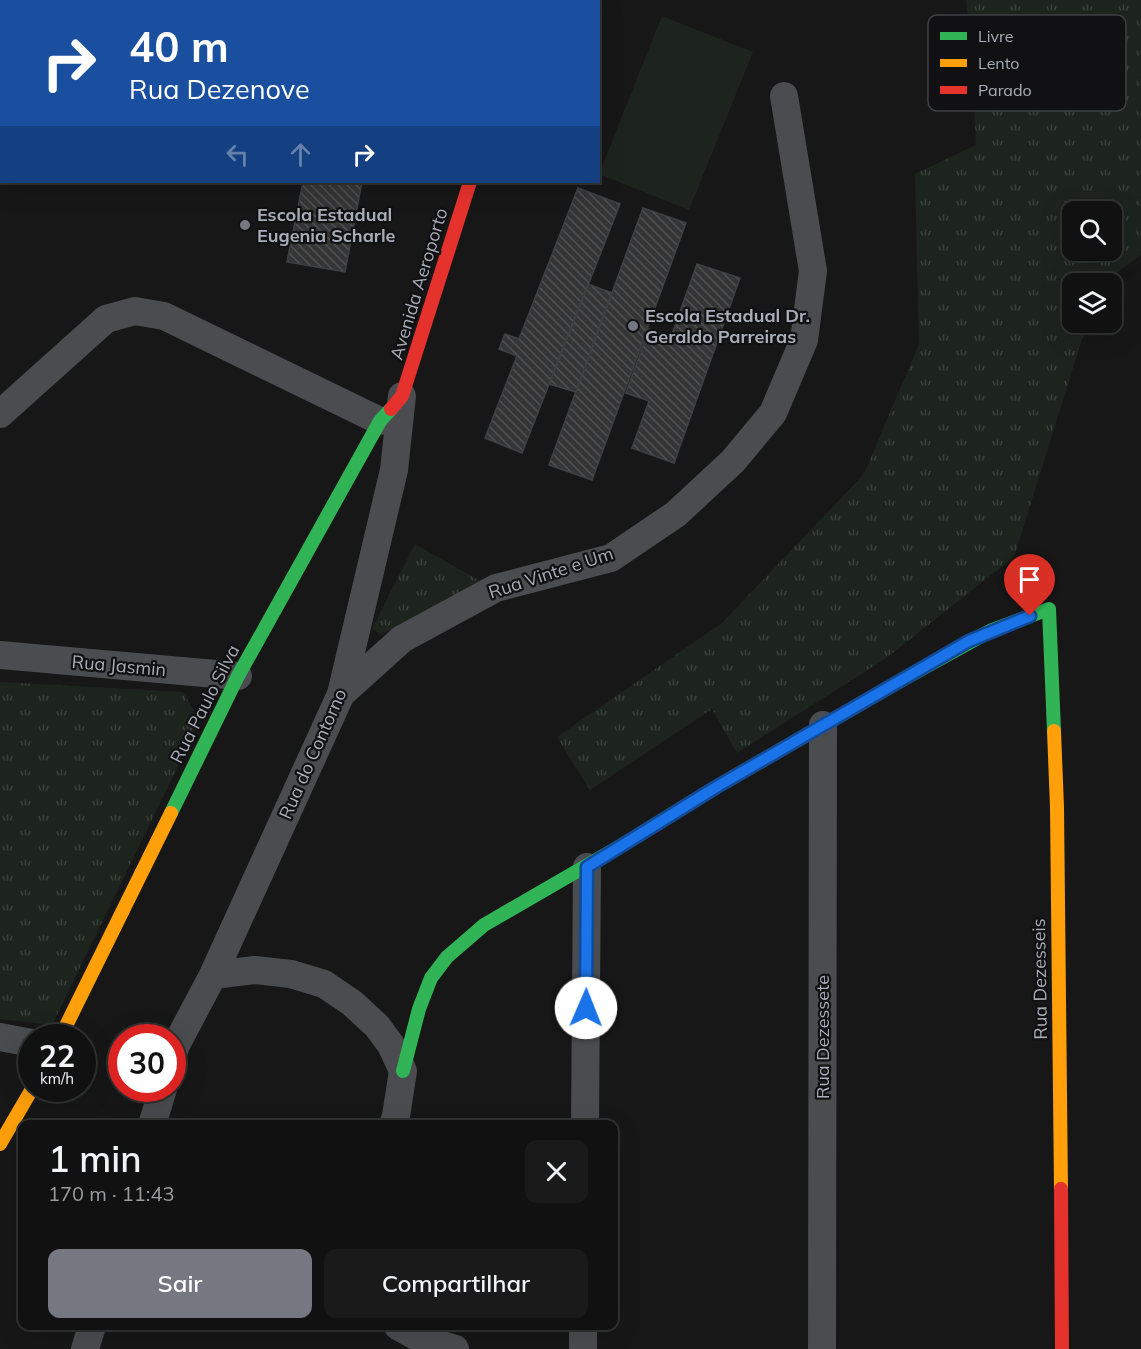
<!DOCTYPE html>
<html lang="pt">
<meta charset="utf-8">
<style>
:root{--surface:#111;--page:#1a1a1a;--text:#f1f3f6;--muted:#9c9d9f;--line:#303131;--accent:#757880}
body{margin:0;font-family:Mulish,sans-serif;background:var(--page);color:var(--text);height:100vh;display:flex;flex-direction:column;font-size:22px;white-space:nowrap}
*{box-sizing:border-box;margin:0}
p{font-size:20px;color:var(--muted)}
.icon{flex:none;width:33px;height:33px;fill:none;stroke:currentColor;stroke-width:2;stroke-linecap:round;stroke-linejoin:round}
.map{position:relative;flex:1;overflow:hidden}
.panel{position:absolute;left:18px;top:1120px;width:600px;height:210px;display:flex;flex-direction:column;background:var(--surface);border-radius:12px;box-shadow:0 6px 24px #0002,0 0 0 2px var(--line)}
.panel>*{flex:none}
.guide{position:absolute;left:0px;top:0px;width:600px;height:183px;box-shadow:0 6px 24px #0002,0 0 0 2px var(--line);background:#1a4fa0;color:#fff;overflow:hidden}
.controls{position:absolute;left:1062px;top:201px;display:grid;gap:12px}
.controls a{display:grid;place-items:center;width:60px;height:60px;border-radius:12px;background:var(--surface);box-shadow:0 6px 24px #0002,0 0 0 2px var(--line);font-size:30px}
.speed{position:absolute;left:18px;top:1024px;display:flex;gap:12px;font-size:30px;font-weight:700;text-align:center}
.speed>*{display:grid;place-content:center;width:78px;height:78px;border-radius:50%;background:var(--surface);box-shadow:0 6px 24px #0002,0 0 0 2px var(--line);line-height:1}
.speed small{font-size:15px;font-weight:400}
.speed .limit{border:9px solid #d22;background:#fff;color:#111}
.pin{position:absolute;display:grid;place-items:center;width:51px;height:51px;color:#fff;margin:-62px -26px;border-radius:50% 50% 50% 0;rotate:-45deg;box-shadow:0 0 6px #0007}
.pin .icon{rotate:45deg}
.me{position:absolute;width:66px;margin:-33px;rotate:1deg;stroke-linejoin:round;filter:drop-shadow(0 0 4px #0008)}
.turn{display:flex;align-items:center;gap:21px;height:126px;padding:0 30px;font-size:27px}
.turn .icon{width:78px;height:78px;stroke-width:2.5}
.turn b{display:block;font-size:42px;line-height:51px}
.lanes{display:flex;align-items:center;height:57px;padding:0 30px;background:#0003;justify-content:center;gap:30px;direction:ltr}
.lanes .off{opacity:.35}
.round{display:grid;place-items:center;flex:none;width:63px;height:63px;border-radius:12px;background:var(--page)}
.overview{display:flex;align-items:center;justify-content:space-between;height:102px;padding:0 30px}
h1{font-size:36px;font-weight:600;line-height:45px}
.action{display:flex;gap:12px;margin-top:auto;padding:12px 30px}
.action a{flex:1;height:69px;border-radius:12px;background:var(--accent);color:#fff;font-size:24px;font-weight:600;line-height:69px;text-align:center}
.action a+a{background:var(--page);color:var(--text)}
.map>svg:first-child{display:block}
.grass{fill:#1d241e}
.park{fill:url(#park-tufts);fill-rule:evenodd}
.building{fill:url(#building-back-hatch);stroke:#3f4043;stroke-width:1.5}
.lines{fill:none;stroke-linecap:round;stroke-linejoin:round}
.street{stroke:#4b4c50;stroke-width:28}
.fast{stroke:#30b455;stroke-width:14}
.slow{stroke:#ff9f0a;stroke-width:14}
.jam{stroke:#e5322d;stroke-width:14}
.route-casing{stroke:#114b97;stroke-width:15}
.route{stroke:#1a73e8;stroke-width:10}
.poi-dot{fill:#757880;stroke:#111113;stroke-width:2}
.labels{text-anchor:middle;stroke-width:4.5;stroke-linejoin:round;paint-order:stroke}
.poi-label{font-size:18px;font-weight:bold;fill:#a8adb8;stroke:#111113;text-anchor:start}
.street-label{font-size:18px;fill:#a8adb8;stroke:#111113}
.key{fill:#111113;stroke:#3e4045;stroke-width:1.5}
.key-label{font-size:16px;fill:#a8adb8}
</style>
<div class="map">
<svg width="1141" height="1349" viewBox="0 0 1141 1349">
<defs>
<pattern id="park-tufts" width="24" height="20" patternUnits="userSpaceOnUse" patternTransform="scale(1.5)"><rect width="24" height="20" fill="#1d241e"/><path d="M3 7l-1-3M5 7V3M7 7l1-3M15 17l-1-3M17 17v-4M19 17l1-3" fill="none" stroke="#3b413d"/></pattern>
<pattern id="building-back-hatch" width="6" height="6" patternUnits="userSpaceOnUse" patternTransform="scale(1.5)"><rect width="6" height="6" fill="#353536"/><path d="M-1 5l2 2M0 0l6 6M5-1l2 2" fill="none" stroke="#4f5051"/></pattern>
</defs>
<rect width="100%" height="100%" fill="#171717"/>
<path class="grass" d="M 662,16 L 753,52 L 689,210 L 599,174 Z"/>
<path class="park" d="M 0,0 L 255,0 L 2,2 L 2,182 L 5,182 L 0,185 Z
M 966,0 L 1141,0 L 1141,255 L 1103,283 L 1072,284 L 1072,322 L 1087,323 L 1014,557 L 885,659 L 737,753 L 712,709 L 590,790 L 557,737 L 722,623 L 864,474 L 919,344 L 915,174 L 976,145 L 971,37 ZM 1072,212 L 1112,212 L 1112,250 L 1072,250 Z
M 415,544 L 480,581 L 381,635 L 372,629 Z
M 0,682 L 183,692 L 200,721 L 52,1025 L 0,1019 Z"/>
<path class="building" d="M 303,182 L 362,182 L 345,272 L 287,262 Z
M 578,188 L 620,204 L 522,453 L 485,438 L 517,356 L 499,349 L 505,334 L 519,339 Z
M 643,208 L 686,223 L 592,480 L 549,465 Z
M 697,264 L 740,278 L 674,463 L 632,448 L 649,401 L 626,393 L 649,329 L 671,337 Z
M 588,284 L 612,293 L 576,392 L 549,384 Z"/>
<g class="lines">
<path class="street" d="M 0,414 L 106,319 L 135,311 L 164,316 L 380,421
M 0,655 L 238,676
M 341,694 L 402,639 L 496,588 L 611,558 L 676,514 L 733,461 L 773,413 L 804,340 L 813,271 L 784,96
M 213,975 L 255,970 L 291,974 L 324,984 L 352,1003 L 377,1026 L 391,1045 L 403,1071 L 396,1116 L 393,1125
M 0,1037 L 32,1043
M 172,1057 L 176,1045 L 213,975 L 341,694 L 394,470 L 402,396
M 152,1125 L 163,1089
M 585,1125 L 587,867
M 398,1326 L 419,1338 L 455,1349
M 85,1349 L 92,1326
M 583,1349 L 583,1326
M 822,1349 L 823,725"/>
<path class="fast" d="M 491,0 L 491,2
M 907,677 L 992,630 L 1049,609 L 1054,731
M 171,813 L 238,676 L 380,421 L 391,409
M 403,1071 L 419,1009 L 431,978 L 447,957 L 484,925 L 629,841"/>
<path class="slow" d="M 1054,731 L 1057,807 L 1061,1189
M 629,841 L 718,786 L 907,677
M 60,1038 L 171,813
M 0,1144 L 32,1089"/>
<path class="jam" d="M 391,409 L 402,396 L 470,182
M 1061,1189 L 1062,1349"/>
</g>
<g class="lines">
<g class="route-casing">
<path id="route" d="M 586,1008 L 587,867 L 718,786 L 969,641 L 1030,616"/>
</g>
<use href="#route" class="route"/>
</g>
<g class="poi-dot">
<circle cx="245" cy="225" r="6"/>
<circle cx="633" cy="326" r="6"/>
</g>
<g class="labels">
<g class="poi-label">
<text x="257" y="221">Escola Estadual<tspan x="257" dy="21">Eugenia Scharle</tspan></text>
<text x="645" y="322">Escola Estadual Dr.<tspan x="645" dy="21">Geraldo Parreiras</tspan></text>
</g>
<g class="street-label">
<text transform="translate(419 284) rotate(-73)" y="6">Avenida Aeroporto</text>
<text transform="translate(551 573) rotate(-18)" y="6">Rua Vinte e Um</text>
<text transform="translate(119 666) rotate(5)" y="6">Rua Jasmin</text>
<text transform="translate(205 704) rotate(-63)" y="6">Rua Paulo Silva</text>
<text transform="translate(313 754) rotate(-66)" y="6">Rua do Contorno</text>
<text transform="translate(1040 979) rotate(-91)" y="6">Rua Dezesseis</text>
<text transform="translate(823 1037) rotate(-90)" y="6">Rua Dezessete</text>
</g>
</g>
<rect x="928" y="15" width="198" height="96" rx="9" class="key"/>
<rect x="940" y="32" width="27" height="8" fill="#30b455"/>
<rect x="940" y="59" width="27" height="8" fill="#ff9f0a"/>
<rect x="940" y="86" width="27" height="8" fill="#e5322d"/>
<g class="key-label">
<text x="978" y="42">Livre</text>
<text x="978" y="69">Lento</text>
<text x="978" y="96">Parado</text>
</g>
</svg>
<div class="controls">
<a><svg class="icon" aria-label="search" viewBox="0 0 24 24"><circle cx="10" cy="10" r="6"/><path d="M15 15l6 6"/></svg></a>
<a><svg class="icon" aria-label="layers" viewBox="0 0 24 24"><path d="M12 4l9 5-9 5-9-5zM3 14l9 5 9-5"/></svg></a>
</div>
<div class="speed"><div>22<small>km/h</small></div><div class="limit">30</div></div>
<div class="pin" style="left:1030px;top:616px;background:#d93025"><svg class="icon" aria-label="arrive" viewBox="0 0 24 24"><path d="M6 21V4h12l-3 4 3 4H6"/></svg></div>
<svg class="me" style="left:586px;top:1008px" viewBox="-20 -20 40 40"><circle r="19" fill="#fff"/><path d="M0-13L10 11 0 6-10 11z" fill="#1a73e8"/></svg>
<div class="guide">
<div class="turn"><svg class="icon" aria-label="right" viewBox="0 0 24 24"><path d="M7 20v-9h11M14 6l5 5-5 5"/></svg><div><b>40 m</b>Rua Dezenove</div></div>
<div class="lanes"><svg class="icon off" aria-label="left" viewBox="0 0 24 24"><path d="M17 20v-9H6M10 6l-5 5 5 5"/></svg><svg class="icon off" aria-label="ahead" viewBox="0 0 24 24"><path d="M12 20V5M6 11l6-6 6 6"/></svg><svg class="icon" aria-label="right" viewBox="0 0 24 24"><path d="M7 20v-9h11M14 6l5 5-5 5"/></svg></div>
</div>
<section class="panel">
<div class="overview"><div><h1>1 min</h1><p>170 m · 11:43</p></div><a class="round"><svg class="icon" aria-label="close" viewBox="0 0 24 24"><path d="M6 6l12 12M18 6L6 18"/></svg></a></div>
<div class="action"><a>Sair</a><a>Compartilhar</a></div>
</section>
</div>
